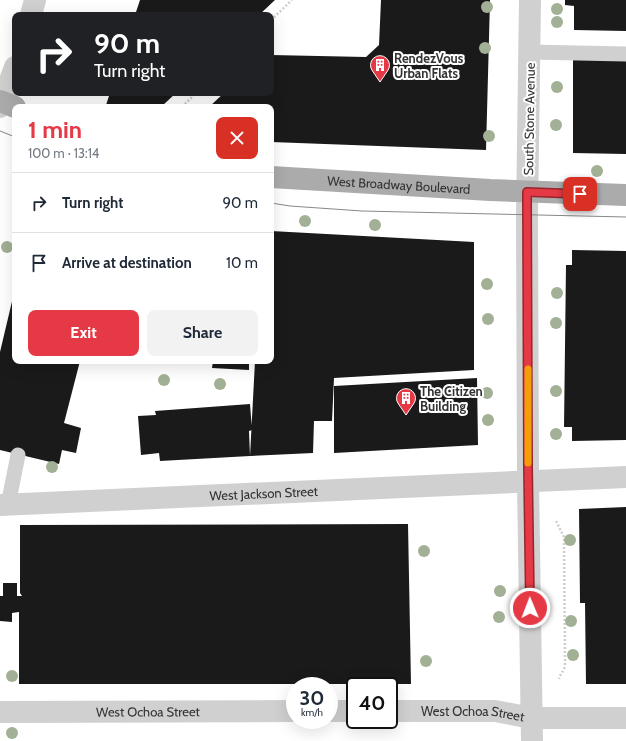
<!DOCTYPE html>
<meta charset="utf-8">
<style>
:root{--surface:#fff;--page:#f2f2f3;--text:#1f2937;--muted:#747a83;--line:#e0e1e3;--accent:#e63946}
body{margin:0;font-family:Cabin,sans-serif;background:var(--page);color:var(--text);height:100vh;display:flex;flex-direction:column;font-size:15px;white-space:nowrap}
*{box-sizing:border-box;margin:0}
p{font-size:13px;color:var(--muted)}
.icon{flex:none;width:22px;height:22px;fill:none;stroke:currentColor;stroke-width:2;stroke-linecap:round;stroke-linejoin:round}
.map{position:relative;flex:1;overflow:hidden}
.sheet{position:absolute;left:12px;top:104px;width:262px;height:260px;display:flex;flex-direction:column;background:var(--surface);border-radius:8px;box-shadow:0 4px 16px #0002}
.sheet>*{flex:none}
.top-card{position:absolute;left:12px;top:12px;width:262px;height:84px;border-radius:8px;box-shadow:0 4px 16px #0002;background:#202124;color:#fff;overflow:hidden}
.speed{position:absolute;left:286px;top:677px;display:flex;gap:8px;font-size:20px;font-weight:700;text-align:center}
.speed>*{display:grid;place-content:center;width:52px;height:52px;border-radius:50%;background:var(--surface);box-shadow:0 4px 16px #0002;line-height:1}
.speed small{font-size:10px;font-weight:400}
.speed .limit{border:2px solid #111;border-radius:6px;background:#fff;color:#111}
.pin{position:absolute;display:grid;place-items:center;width:34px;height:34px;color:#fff;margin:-17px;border-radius:8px;box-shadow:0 2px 6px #0006}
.me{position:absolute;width:44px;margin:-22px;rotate:359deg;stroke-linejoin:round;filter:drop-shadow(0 0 3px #0008)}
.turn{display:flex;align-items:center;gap:14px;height:84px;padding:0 16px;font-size:18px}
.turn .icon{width:52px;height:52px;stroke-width:2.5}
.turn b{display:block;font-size:28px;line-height:34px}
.round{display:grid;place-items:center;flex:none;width:42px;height:42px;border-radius:8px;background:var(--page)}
.headline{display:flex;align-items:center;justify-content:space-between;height:68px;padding:0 16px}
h1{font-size:24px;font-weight:800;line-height:30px;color:var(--accent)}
.primary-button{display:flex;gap:8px;margin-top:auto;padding:8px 16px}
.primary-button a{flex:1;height:46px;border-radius:8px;background:var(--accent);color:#fff;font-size:16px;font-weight:800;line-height:46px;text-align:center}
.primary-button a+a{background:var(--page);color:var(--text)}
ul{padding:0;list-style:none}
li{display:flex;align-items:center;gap:12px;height:60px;padding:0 16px;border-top:1px solid var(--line)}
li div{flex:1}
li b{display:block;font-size:15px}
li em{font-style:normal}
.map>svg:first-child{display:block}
.building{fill:#1a1a1a}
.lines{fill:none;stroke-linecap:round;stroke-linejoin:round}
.path{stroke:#cdcdcd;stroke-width:2.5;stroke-dasharray:2 2;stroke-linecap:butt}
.service{stroke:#d0d0d0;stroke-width:15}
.minor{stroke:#d0d0d0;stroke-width:22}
.tertiary{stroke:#d0d0d0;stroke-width:22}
.primary{stroke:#ababab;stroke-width:22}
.tram{stroke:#888;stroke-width:1}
.tree{fill:#a2b095}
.route-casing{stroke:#96252e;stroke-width:10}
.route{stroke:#e63946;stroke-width:7}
.slow{stroke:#f59e0b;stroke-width:7}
.labels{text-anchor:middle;stroke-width:4;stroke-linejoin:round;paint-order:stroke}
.poi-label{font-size:13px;font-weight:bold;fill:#333;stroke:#fff;text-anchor:start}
.street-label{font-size:13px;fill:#333;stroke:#fff}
</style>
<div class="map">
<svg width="626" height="741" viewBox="0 0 626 741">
<rect width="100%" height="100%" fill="#fff"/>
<path class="building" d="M 140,0 L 275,0 L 259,15 L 135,15 Z
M 381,0 L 490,0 L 486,150 L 271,142 L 271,107 L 209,107 L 224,93 L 271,93 L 271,55 L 366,57 L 379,45 Z
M 565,0 L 626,0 L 626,31 L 574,30 L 574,6 L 565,5 Z
M 573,59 L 626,59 L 626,154 L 573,153 Z
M 110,93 L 176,93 L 162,106 L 106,105 Z
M 271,231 L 474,242 L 474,370 L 334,378 L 332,421 L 314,421 L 313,453 L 250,456 L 255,361 L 271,361 Z
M 572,250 L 626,251 L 626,440 L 572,441 L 572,427 L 564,427 L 566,265 L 572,265 Z
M 14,293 L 15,361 L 80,361 L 64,423 L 81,428 L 76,453 L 62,450 L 59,464 L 0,450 L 0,352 Z
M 213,361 L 249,361 L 249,370 L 212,368 Z
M 477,378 L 478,445 L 334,453 L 334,386 Z
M 250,404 L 252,430 L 249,431 L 250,456 L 160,461 L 159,453 L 141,455 L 138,416 L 156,415 L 155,411 Z
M 626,507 L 626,684 L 586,684 L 585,603 L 580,603 L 579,509 Z
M 408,524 L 411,684 L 19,684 L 19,612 L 12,613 L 12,622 L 0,621 L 0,596 L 3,596 L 3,583 L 17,583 L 17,596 L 22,596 L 20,593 L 20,525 Z"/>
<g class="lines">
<path class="path" d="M 271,20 L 292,0
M 182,107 L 196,93
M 556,521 L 564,537 L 565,666 C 564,671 560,674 559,679"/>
<path class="service" d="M 530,52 L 626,54
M 8,505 L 18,455"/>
<g class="minor">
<path id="s1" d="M 0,505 L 626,477"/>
<path d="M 329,711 L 355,711"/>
<path id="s2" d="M 389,711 L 495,711 L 532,718 L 626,718"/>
<path id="s3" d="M 0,712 L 295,711"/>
</g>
<path class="tertiary" d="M 530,0 L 527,215 L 528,482 L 532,741
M 31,15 L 35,0
M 0,107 L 15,67"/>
<g class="primary">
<path d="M 0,101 L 15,107"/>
<path id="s4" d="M 271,177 L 490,190 L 626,195"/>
</g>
<path class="tram" d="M 0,131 L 15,137
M 271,203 L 290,206 L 362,211 L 626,217"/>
</g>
<g class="tree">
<circle cx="487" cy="7" r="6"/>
<circle cx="557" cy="9" r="6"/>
<circle cx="557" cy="22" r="6"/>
<circle cx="485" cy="48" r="6"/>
<circle cx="557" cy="87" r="6"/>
<circle cx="556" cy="125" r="6"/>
<circle cx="489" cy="136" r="6"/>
<circle cx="597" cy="171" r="6"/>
<circle cx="305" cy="221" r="6"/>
<circle cx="375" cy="225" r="6"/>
<circle cx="7" cy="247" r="6"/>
<circle cx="487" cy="284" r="6"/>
<circle cx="557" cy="293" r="6"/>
<circle cx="488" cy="319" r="6"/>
<circle cx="556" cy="323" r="6"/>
<circle cx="164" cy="380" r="6"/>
<circle cx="220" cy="384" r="6"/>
<circle cx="556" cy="391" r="6"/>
<circle cx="487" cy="393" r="6"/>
<circle cx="488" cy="420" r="6"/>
<circle cx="556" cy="434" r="6"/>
<circle cx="52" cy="467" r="6"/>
<circle cx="570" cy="540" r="6"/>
<circle cx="424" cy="551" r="6"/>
<circle cx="500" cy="591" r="6"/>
<circle cx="499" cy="617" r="6"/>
<circle cx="571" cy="621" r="6"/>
<circle cx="573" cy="655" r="6"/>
<circle cx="426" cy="661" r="6"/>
<circle cx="12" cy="676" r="6"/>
<circle cx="12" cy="733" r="6"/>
</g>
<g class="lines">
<g class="route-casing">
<path id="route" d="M 530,608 L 528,466 L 527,192 L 580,194"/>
</g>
<use href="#route" class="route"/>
<path class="slow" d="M 528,369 L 528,463"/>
</g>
<defs>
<g id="building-pin" transform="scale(1)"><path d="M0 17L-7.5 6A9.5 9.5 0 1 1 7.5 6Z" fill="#e63946" stroke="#fff"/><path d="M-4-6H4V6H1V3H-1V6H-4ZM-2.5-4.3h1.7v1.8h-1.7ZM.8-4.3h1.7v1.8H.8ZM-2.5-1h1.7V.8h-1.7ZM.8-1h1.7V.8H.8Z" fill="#fff"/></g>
</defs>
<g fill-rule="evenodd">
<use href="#building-pin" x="380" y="65"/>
<use href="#building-pin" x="406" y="398"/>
</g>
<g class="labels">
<g class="poi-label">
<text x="394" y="63">RendezVous<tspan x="394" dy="15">Urban Flats</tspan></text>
<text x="420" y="396">The Citizen<tspan x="420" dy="15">Building</tspan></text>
</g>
<g class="street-label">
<text transform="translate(529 119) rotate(-89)" y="5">South Stone Avenue</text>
<text dy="5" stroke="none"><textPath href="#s4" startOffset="128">West Broadway Boulevard</textPath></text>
<text dy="5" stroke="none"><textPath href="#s1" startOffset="264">West Jackson Street</textPath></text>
<text dy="5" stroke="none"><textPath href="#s3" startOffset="148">West Ochoa Street</textPath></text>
<text dy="5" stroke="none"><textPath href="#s2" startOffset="84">West Ochoa Street</textPath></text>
</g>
</g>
</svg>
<div class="speed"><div>30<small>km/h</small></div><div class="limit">40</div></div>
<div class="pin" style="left:580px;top:194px;background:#d93025"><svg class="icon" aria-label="arrive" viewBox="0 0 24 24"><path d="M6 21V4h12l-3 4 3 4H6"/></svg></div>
<svg class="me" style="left:530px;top:608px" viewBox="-20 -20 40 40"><circle r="17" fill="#e63946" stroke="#fff" stroke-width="3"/><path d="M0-11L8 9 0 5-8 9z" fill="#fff"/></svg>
<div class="top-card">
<div class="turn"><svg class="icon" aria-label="right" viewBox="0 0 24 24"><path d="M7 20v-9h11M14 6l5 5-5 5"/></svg><div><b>90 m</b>Turn right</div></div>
</div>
<section class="sheet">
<div class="headline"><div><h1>1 min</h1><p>100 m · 13:14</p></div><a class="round" style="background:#d93025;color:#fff"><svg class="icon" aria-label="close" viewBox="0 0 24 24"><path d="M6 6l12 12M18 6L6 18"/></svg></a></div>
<ul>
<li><svg class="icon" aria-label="right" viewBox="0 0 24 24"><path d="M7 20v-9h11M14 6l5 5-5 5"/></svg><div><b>Turn right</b></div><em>90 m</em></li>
<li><svg class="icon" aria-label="arrive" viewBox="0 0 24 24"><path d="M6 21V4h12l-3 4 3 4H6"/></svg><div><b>Arrive at destination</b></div><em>10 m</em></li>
</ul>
<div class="primary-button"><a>Exit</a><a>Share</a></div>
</section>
</div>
